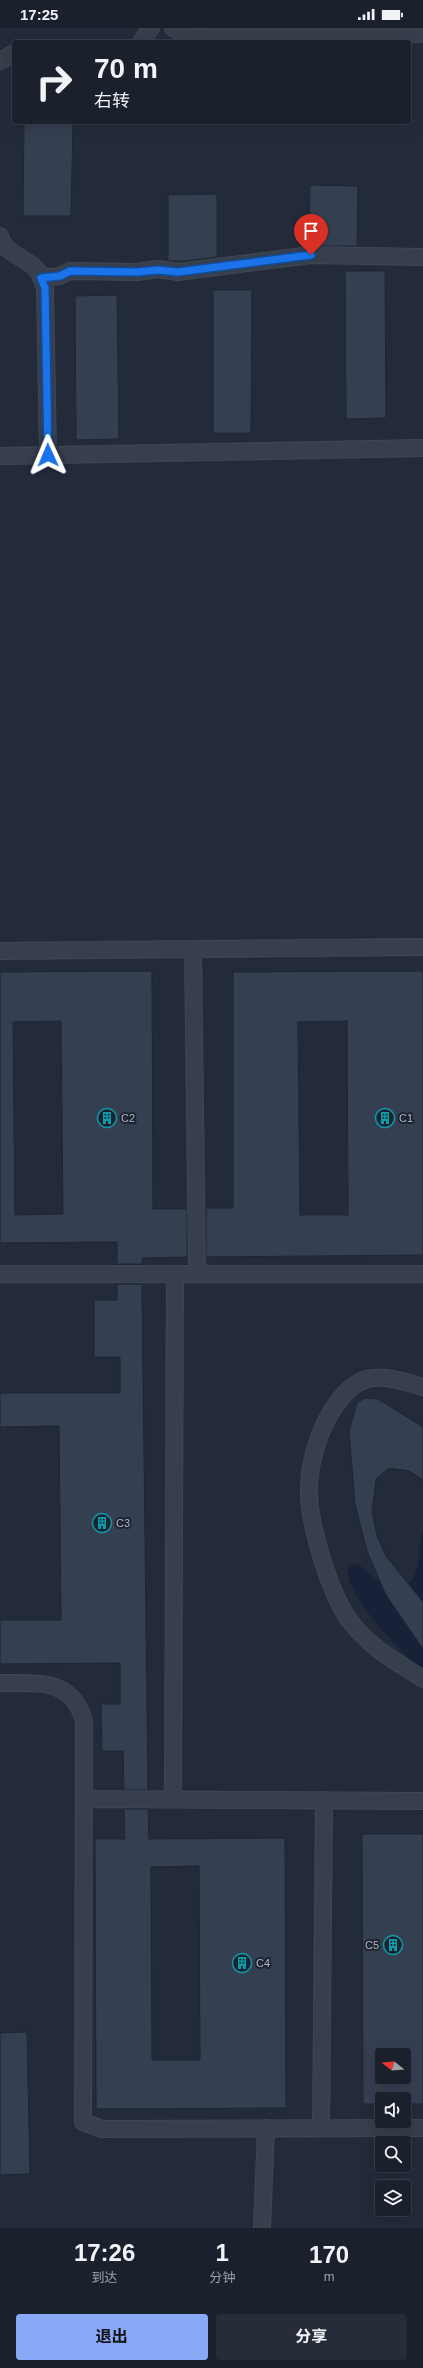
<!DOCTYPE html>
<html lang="zh">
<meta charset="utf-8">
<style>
:root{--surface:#1a202c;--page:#272d38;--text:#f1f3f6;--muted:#9fa3a9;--line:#383e48;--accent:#89a9f6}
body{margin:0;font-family:Helvetica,"Noto Sans SC",sans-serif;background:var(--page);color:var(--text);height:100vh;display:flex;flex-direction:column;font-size:15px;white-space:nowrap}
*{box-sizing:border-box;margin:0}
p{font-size:13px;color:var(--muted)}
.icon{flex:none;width:22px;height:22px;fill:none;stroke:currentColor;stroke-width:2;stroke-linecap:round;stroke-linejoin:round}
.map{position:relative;height:2200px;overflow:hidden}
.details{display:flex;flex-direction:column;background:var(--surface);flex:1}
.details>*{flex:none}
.top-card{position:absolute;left:12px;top:12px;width:399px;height:84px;border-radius:4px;box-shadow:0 4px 16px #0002,0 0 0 1px var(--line);background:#1a202c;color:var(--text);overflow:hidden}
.needle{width:26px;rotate:287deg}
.fabs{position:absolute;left:375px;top:2020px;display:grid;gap:8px}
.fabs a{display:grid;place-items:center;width:36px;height:36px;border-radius:4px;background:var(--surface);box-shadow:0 4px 16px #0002,0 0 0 1px var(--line);font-size:20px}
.pin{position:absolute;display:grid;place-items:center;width:34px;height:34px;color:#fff;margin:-41px -17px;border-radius:50% 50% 50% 0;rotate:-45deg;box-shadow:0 0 4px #0007}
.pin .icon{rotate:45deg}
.me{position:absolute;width:44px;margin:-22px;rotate:359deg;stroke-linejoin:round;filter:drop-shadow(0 0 3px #0008)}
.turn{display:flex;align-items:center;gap:14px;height:84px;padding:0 16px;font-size:18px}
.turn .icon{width:52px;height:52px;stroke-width:2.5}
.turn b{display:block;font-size:28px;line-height:34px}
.eta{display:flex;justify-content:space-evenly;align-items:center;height:68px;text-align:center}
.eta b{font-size:24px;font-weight:700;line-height:28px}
.button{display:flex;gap:8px;margin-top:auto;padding:8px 16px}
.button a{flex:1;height:46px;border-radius:4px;background:var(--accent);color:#111;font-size:16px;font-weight:700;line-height:46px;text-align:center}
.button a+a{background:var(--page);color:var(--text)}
.status{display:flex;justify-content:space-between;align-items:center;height:28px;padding:0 20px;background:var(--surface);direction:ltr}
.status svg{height:11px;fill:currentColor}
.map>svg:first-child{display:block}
.water{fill:#172239}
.building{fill:#353f52;stroke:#1e2532;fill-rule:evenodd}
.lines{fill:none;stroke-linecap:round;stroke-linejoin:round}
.street-casing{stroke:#404754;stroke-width:18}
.street{stroke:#373e4c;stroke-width:16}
.route-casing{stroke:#114b97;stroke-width:10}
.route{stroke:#1a73e8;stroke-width:7}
.labels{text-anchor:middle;stroke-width:4;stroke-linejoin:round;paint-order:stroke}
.poi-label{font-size:11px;fill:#b2b8c7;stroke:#1c2330;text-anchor:start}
</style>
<div class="status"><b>17:25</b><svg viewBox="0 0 49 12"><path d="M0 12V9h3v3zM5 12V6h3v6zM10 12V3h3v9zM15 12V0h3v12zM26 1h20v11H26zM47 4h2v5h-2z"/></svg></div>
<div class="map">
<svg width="423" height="2200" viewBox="0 0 423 2200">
<rect width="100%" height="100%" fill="#232b3b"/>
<path class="water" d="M 423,1504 L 423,1574 L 405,1554 L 410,1554 C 423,1539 416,1521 423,1504 Z
M 350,1536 L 359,1537 L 381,1555 L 423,1618 L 423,1643 C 405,1628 335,1559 350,1536 Z"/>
<path class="building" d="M 24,94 L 73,94 L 71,188 L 23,188 Z
M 310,157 L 358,158 L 357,218 L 309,218 Z
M 217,166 L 217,229 L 186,233 L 168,233 L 168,167 Z
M 345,243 L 385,243 L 386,390 L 346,391 Z
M 213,262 L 252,262 L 251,405 L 213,405 Z
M 117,267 L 119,411 L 76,412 L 75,268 Z
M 152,943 L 153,1181 L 187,1181 L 187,1229 L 142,1230 L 142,1236 L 117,1236 L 117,1214 L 0,1215 L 0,944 ZM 61,993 L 63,1186 L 15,1187 L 13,994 Z
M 423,943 L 423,1227 L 206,1229 L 206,1180 L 233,1180 L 233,944 ZM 347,993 L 348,1187 L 300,1187 L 298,994 Z
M 117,1256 L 142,1256 L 148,1762 L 124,1762 L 123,1723 L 102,1723 L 101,1676 L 120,1676 L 120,1635 L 0,1636 L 0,1592 L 61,1592 L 59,1398 L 0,1399 L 0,1365 L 120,1365 L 120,1329 L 94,1329 L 94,1272 L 117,1272 Z
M 365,1370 L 378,1371 L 423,1399 L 423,1452 L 409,1443 L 389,1440 L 376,1451 L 372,1483 L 377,1508 L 386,1528 L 423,1574 L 423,1621 L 386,1567 L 367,1523 L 355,1476 L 349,1403 L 357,1375 Z
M 124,1781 L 148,1781 L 149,1811 L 285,1810 L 286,2080 L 96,2081 L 95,1811 L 125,1811 ZM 199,1838 L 200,2032 L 152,2032 L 151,1839 Z
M 362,1806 L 423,1806 L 423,2076 L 404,2076 L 404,2071 L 382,2071 L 382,2076 L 363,2076 ZM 382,2027 L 404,2027 L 404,2049 L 382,2049 Z
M 27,2004 L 30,2146 L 0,2147 L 0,2005 Z"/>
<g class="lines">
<g class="street-casing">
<path id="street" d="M 173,0 L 189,9 L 236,8 L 258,3 L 423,6
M 141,14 L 151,0
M 0,33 L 14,25
M 0,208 C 3,225 27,230 37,242 C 41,246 43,254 45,260 L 48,427
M 41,250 L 60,248 L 70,243 L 137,244 L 158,241 L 178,244 L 311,227 L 423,229
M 0,428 L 423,420
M 193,922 L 197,1246
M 0,923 L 423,919
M 0,1246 L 423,1246
M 423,1359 C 405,1354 386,1347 367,1351 C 353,1355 342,1368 335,1378 C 320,1400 310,1431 309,1458 C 307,1491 330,1567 350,1593 C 369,1619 397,1634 423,1651
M 0,1655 C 37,1656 72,1649 84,1693 L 83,2094 L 102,2101 L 423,2100
M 84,1771 L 423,1773
M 173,1772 L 175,1246
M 321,2100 L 324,1772
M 262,2200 L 266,2100"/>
</g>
<use href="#street" class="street"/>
</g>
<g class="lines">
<g class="route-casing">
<path id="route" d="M 48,427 L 45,260 L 41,250 L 60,248 L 70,243 L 137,244 L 158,242 L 178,244 L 311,227"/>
</g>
<use href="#route" class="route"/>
</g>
<defs>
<g id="building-ring" transform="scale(1)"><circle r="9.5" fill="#1c2330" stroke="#0f9aa8" stroke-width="1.5"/><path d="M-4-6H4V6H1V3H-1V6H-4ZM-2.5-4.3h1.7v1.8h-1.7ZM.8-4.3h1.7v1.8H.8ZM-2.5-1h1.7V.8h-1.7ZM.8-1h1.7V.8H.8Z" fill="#0f9aa8"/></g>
</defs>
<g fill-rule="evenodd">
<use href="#building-ring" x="107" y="1090"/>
<use href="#building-ring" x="385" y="1090"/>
<use href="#building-ring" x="102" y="1495"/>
<use href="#building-ring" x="393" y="1917"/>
<use href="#building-ring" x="242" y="1935"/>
</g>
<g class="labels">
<g class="poi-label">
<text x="121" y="1094">C2</text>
<text x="399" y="1094">C1</text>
<text x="116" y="1499">C3</text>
<text x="379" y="1921" text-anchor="end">C5</text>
<text x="256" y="1939">C4</text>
</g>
</g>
</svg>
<div class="fabs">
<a><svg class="needle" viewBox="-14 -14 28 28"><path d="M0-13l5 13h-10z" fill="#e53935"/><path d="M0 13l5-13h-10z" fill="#9fa3a9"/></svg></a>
<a><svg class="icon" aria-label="sound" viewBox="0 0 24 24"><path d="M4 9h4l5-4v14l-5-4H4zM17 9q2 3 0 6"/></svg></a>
<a><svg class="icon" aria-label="search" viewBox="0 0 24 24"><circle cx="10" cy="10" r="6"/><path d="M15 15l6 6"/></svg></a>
<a><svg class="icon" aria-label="layers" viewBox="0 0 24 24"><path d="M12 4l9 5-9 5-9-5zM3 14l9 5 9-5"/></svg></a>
</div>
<div class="pin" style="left:311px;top:227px;background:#d93025"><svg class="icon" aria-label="arrive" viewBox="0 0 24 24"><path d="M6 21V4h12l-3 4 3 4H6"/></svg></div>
<svg class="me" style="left:48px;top:427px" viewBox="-20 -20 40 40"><path d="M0-17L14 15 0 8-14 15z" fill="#1a73e8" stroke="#fff" stroke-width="4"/></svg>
<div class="top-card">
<div class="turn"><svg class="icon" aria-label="right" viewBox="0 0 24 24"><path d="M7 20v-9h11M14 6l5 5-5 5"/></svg><div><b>70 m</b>右转</div></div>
</div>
</div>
<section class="details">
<div class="eta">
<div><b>17:26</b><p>到达</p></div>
<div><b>1</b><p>分钟</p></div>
<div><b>170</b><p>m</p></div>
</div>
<div class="button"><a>退出</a><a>分享</a></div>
</section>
